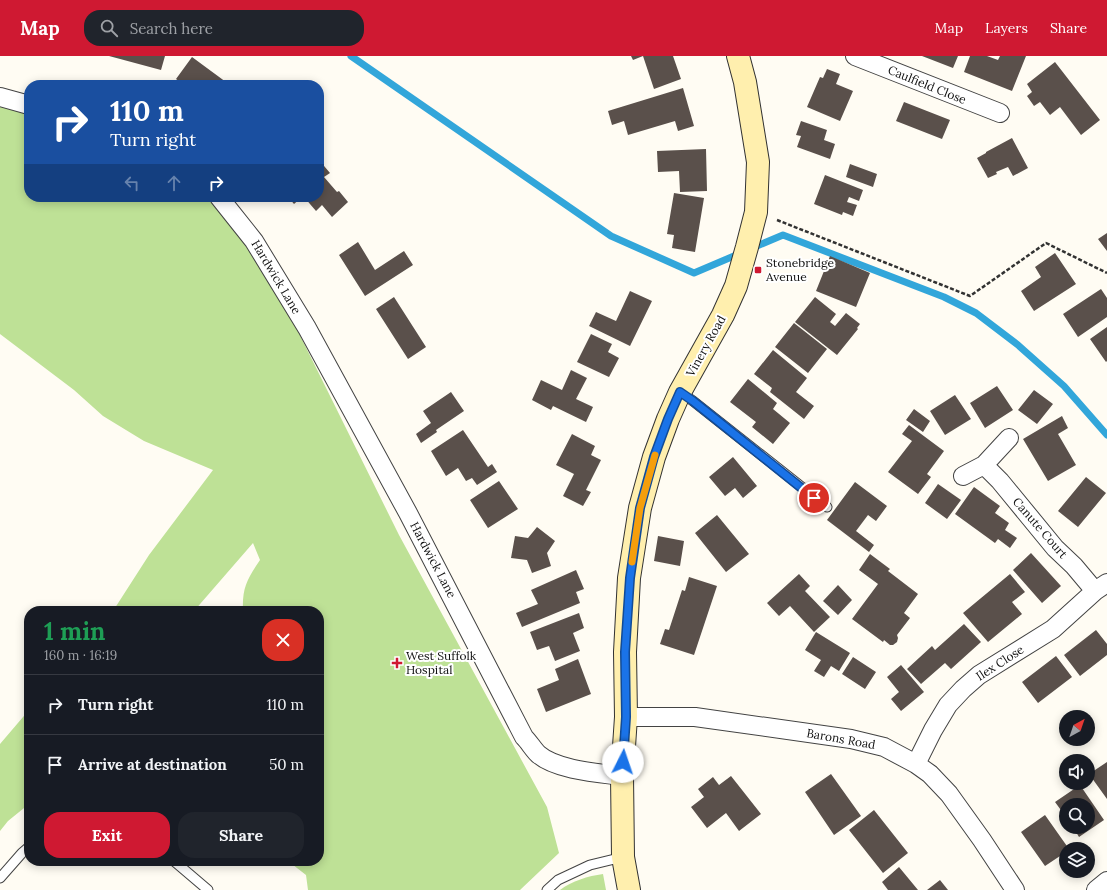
<!DOCTYPE html>
<meta charset="utf-8">
<style>
:root{--surface:#171b24;--page:#20242c;--text:#f1f3f6;--muted:#9ea1a6;--line:#363941;--accent:#cf1932}
body{margin:0;font-family:Lora,serif;background:var(--page);color:var(--text);height:100vh;display:flex;flex-direction:column;font-size:15px;white-space:nowrap}
*{box-sizing:border-box;margin:0}
p{font-size:13px;color:var(--muted)}
.icon{flex:none;width:22px;height:22px;fill:none;stroke:currentColor;stroke-width:2;stroke-linecap:round;stroke-linejoin:round}
.map{position:relative;flex:1;overflow:hidden}
.drawer{position:absolute;left:24px;top:550px;width:300px;height:260px;display:flex;flex-direction:column;background:var(--surface);border-radius:16px;box-shadow:0 2px 10px #0003}
.drawer>*{flex:none}
.hud{position:absolute;left:24px;top:24px;width:300px;height:122px;border-radius:16px;box-shadow:0 2px 10px #0003;background:#1a4fa0;color:#fff;overflow:hidden}
.needle{width:26px;rotate:40deg}
.buttons{position:absolute;left:1059px;top:654px;display:grid;gap:8px}
.buttons a{display:grid;place-items:center;width:36px;height:36px;border-radius:50%;background:var(--surface);box-shadow:0 2px 10px #0003;font-size:20px}
.pin{position:absolute;display:grid;place-items:center;width:34px;height:34px;color:#fff;margin:-17px;border:2px solid #fff;border-radius:50%;box-shadow:0 1px 4px #0007}
.me{position:absolute;width:44px;margin:-22px;rotate:4deg;stroke-linejoin:round;filter:drop-shadow(0 0 3px #0008)}
.turn{display:flex;align-items:center;gap:14px;height:84px;padding:0 20px;font-size:18px}
.turn .icon{width:52px;height:52px;stroke-width:2.5}
.turn b{display:block;font-size:28px;line-height:34px}
.lanes{display:flex;align-items:center;height:38px;padding:0 20px;background:#0003;justify-content:center;gap:20px;direction:ltr}
.lanes .off{opacity:.35}
.round{display:grid;place-items:center;flex:none;width:42px;height:42px;border-radius:16px;background:var(--page)}
.headline{display:flex;align-items:center;justify-content:space-between;height:68px;padding:0 20px}
h1{font-size:24px;font-weight:700;line-height:30px;color:#1e9e55}
.primary-button{display:flex;gap:8px;margin-top:auto;padding:8px 20px}
.primary-button a{flex:1;height:46px;border-radius:16px;background:var(--accent);color:#fff;font-size:16px;font-weight:700;line-height:46px;text-align:center}
.primary-button a+a{background:var(--page);color:var(--text)}
ul{padding:0;list-style:none}
li{display:flex;align-items:center;gap:12px;height:60px;padding:0 20px;border-top:1px solid var(--line)}
li div{flex:1}
li b{display:block;font-size:15px}
li em{font-style:normal}
header{display:flex;align-items:center;gap:24px;box-sizing:border-box;height:56px;padding:0 20px;background:var(--accent);color:#fff}
header strong{font-size:19px}
nav{display:flex;gap:22px;margin-inline-start:auto;font-size:14px}
.search{width:280px;height:36px;background:var(--page);display:flex;align-items:center;gap:10px;box-sizing:border-box;padding:0 14px;border-radius:16px;color:var(--muted);font-size:15px}
.map>svg:first-child{display:block}
.forest{fill:#bee196}
.lines{fill:none;stroke-linecap:round;stroke-linejoin:round}
.stream{stroke:#32a6da;stroke-width:7}
.building{fill:#5a504b}
.lane-casing{stroke:#434343;stroke-width:11}
.street-casing{stroke:#434343;stroke-width:20}
.secondary-casing{stroke:#323232;stroke-width:24}
.path{stroke:#323232;stroke-width:2.5;stroke-dasharray:4 2;stroke-linecap:butt}
.lane{stroke:#fff;stroke-width:9}
.street{stroke:#fff;stroke-width:18}
.secondary{stroke:#ffefae;stroke-width:22}
.route-casing{stroke:#114b97;stroke-width:10}
.route{stroke:#1a73e8;stroke-width:7}
.slow{stroke:#f59e0b;stroke-width:7}
.poi-dot{fill:#cf1932;stroke:#fff;stroke-width:1.5}
.labels{text-anchor:middle;stroke-width:4;stroke-linejoin:round;paint-order:stroke}
.street-label{font-size:12px;fill:#101010;stroke:#fff}
.poi-label{font-size:12px;fill:#101010;stroke:#fff;text-anchor:start}
</style>
<header>
<strong>Map</strong>
<div class="search"><svg class="icon" aria-label="search" viewBox="0 0 24 24"><circle cx="10" cy="10" r="6"/><path d="M15 15l6 6"/></svg>Search here</div>
<nav><a>Map</a><a>Layers</a><a>Share</a></nav>
</header>
<div class="map">
<svg width="1107" height="834" viewBox="0 0 1107 834">
<rect width="100%" height="100%" fill="#fffcf3"/>
<path class="forest" d="M 0,48 L 29,55 L 29,141 L 212,141 L 277,233 L 399,479 L 547,751 L 559,797 L 520,834 L 308,834 L 306,819 L 288,805 L 319,805 L 319,555 L 243,555 C 242,532 247,523 260,504 L 253,487 L 194,555 L 113,555 L 149,499 L 213,414 L 144,385 L 103,360 L 74,334 L 0,278 Z
M 29,654 L 29,748 L 8,765 L 0,775 L 0,688 Z
M 603,818 L 606,834 L 560,834 C 572,825 588,820 603,818 Z"/>
<g class="lines">
<path class="stream" d="M 351,0 L 611,180 L 694,217 L 741,197
M 750,193 L 783,179 L 809,189 L 944,241 L 976,257 L 1018,289 L 1064,330 L 1107,379"/>
</g>
<path class="building" d="M 109,0 L 165,0 L 161,14 Z
M 631,0 L 673,0 L 681,23 L 654,33 L 643,0 L 633,4 Z
M 922,0 L 958,0 L 953,12 Z
M 970,0 L 987,0 L 998,4 L 1000,0 L 1026,0 L 1012,35 L 964,16 Z
M 192,1 L 230,29 L 184,29 L 176,23 Z
M 1055,6 L 1100,64 L 1081,79 L 1060,51 L 1050,59 L 1040,46 L 1034,50 L 1027,40 L 1032,36 L 1027,28 Z
M 827,13 L 840,18 L 836,28 L 853,35 L 840,65 L 807,51 L 820,21 L 823,22 Z
M 683,32 L 694,70 L 678,75 L 675,65 L 628,79 L 624,65 L 612,69 L 608,55 Z
M 904,46 L 950,64 L 942,83 L 896,65 Z
M 801,65 L 827,74 L 824,84 L 835,88 L 830,103 L 797,91 L 801,80 L 796,79 Z
M 1012,82 L 1028,112 L 1013,120 L 1008,111 L 996,116 L 997,118 L 988,122 L 977,102 L 986,97 L 986,96 Z
M 706,93 L 707,135 L 680,136 L 679,115 L 658,116 L 657,95 Z
M 319,104 L 330,117 L 324,121 L 337,136 L 339,135 L 348,146 L 332,161 L 322,149 L 316,155 L 304,141 L 319,141 Z
M 850,108 L 877,118 L 873,131 L 846,121 Z
M 825,119 L 863,134 L 859,145 L 849,141 L 847,146 L 857,149 L 853,160 L 843,156 L 842,159 L 814,148 Z
M 674,137 L 704,142 L 695,196 L 672,192 L 674,179 L 667,178 Z
M 288,141 L 302,141 L 294,148 Z
M 1107,177 L 1107,195 L 1098,183 Z
M 358,186 L 375,214 L 404,195 L 413,209 L 365,240 L 339,199 Z
M 1055,197 L 1076,228 L 1034,255 L 1021,235 L 1041,221 L 1035,211 Z
M 830,200 L 870,217 L 856,251 L 816,235 Z
M 1101,233 L 1107,242 L 1107,261 L 1078,281 L 1063,258 Z
M 630,235 L 652,245 L 630,290 L 589,270 L 596,256 L 616,265 Z
M 394,241 L 426,291 L 408,303 L 376,253 Z
M 815,241 L 836,258 L 830,266 L 835,270 L 846,257 L 860,268 L 857,272 L 858,273 L 837,299 L 795,266 Z
M 794,267 L 827,293 L 808,317 L 775,291 Z
M 1107,271 L 1107,305 L 1106,306 L 1090,283 Z
M 591,278 L 612,288 L 608,296 L 619,302 L 609,321 L 577,306 Z
M 773,294 L 807,322 L 796,336 L 814,350 L 804,363 L 770,336 L 772,332 L 754,318 Z
M 571,314 L 587,322 L 576,343 L 593,351 L 586,366 L 553,350 L 551,354 L 532,344 L 541,324 L 562,334 Z
M 748,323 L 777,347 L 773,353 L 790,367 L 773,388 L 752,371 L 756,366 L 730,346 Z
M 997,330 L 1013,354 L 985,372 L 970,347 Z
M 1034,334 L 1053,348 L 1037,368 L 1018,354 Z
M 451,336 L 464,355 L 436,374 L 437,376 L 421,387 L 416,378 L 431,367 L 423,355 Z
M 955,339 L 971,363 L 945,379 L 930,355 Z
M 914,353 L 930,365 L 923,376 L 906,364 Z
M 1062,360 L 1068,372 L 1058,378 L 1076,409 L 1048,425 L 1023,383 Z
M 909,369 L 944,395 L 927,418 L 931,421 L 918,438 L 888,416 L 912,385 L 902,378 Z
M 463,374 L 488,411 L 492,408 L 497,416 L 477,429 L 472,422 L 466,425 L 458,412 L 446,420 L 431,395 Z
M 572,378 L 595,390 L 591,399 L 601,404 L 586,434 L 591,436 L 583,450 L 563,440 L 574,418 L 556,409 Z
M 733,401 L 757,430 L 743,442 L 735,432 L 725,440 L 709,421 Z
M 1086,421 L 1106,437 L 1078,471 L 1058,455 Z
M 499,425 L 518,453 L 488,472 L 470,444 Z
M 855,426 L 887,450 L 876,465 L 868,459 L 856,475 L 874,489 L 869,496 L 827,464 Z
M 938,428 L 961,444 L 947,463 L 925,447 Z
M 974,431 L 1000,450 L 995,457 L 1009,467 L 1005,474 L 1017,482 L 1010,492 L 998,483 L 995,487 L 955,458 Z
M 717,459 L 749,498 L 726,516 L 695,477 Z
M 537,471 L 555,485 L 547,497 L 551,510 L 532,517 L 527,504 L 511,502 L 515,480 L 528,482 Z
M 658,480 L 684,485 L 680,510 L 654,505 Z
M 1031,497 L 1061,530 L 1042,547 L 1013,514 Z
M 870,498 L 890,513 L 888,515 L 918,538 L 904,557 L 910,562 L 897,579 L 898,582 L 897,586 L 893,589 L 890,589 L 884,584 L 883,586 L 852,563 L 878,528 L 859,514 Z
M 576,514 L 584,533 L 576,536 L 580,547 L 522,571 L 516,557 L 538,548 L 531,534 Z
M 799,518 L 810,530 L 805,535 L 830,561 L 814,576 L 790,550 L 779,560 L 767,547 Z
M 1010,518 L 1025,536 L 1012,546 L 1022,558 L 988,586 L 963,557 Z
M 689,521 L 717,530 L 694,599 L 660,588 L 665,573 L 669,574 L 682,534 L 685,535 Z
M 838,529 L 852,544 L 838,559 L 823,545 Z
M 579,557 L 584,572 L 573,577 L 580,595 L 555,605 L 549,590 L 537,594 L 530,576 Z
M 964,568 L 981,586 L 951,613 L 945,607 L 921,628 L 907,613 L 932,590 L 935,594 Z
M 1096,574 L 1107,588 L 1107,599 L 1080,620 L 1064,599 Z
M 816,576 L 850,597 L 839,615 L 831,610 L 824,621 L 814,615 L 821,604 L 805,594 Z
M 1056,600 L 1072,621 L 1038,647 L 1022,626 Z
M 853,601 L 876,616 L 865,633 L 842,618 Z
M 578,603 L 591,638 L 546,656 L 537,633 L 559,624 L 555,613 Z
M 901,609 L 924,636 L 901,655 L 891,643 L 899,636 L 887,621 Z
M 1107,706 L 1107,743 L 1089,718 Z
M 831,718 L 861,760 L 834,779 L 805,736 Z
M 731,720 L 761,758 L 739,775 L 726,757 L 707,772 L 691,751 L 704,741 L 698,733 L 713,721 L 719,729 Z
M 1080,729 L 1104,764 L 1079,781 L 1073,771 L 1088,771 L 1088,749 L 1066,749 L 1066,761 L 1055,746 Z
M 874,754 L 908,797 L 883,817 L 849,774 Z
M 1045,759 L 1069,793 L 1066,793 L 1066,796 L 1045,810 L 1021,776 Z
M 899,811 L 918,834 L 888,834 L 882,826 Z
M 940,824 L 948,834 L 927,834 Z"/>
<g class="lines">
<g class="lane-casing">
<path id="lane" d="M 680,336 L 693,345 L 827,451
M 174,805 L 208,834
M 0,822 L 22,797 L 29,791
M 547,834 L 558,824 L 590,809 L 623,801"/>
</g>
<g class="street-casing">
<path id="street" d="M 855,0 L 1000,57
M 0,41 L 29,49
M 219,141 L 254,185 L 307,272 L 408,457 L 524,681 C 529,686 533,693 538,698 C 556,714 598,717 622,720
M 984,409 L 1000,425 L 1055,492 L 1074,510 L 1095,535
M 963,420 L 984,409 L 1009,382
M 626,661 L 695,661 L 851,683 L 884,691 L 916,708 L 930,718 L 949,738 L 982,784 L 1015,834
M 916,708 L 933,674 L 948,649 L 963,633 L 979,619 L 1053,573 L 1095,535 L 1107,527
M 1096,834 L 1107,825"/>
</g>
<g class="secondary-casing">
<path id="secondary" d="M 629,834 L 623,801 L 622,720 L 626,661 L 625,596 L 629,522 L 640,452 L 654,401 L 668,363 L 680,336 L 723,259 L 736,230 L 747,191 L 756,156 L 758,106 L 745,26 L 738,0"/>
</g>
<path class="path" d="M 777,164 L 970,240 L 1046,187 L 1107,217"/>
<use href="#lane" class="lane"/>
<use href="#street" class="street"/>
<use href="#secondary" class="secondary"/>
</g>
<g class="lines">
<g class="route-casing">
<path id="route" d="M 623,706 L 626,661 L 625,596 L 630,522 L 640,452 L 654,401 L 668,363 L 680,336 L 693,345 L 814,442"/>
</g>
<use href="#route" class="route"/>
<path class="slow" d="M 632,506 L 640,452 L 655,399"/>
</g>
<g class="poi-dot">
<rect x="754" y="210" width="8" height="8" rx="2"/>
<path d="M395 601h4v4h4v4h-4v4h-4v-4h-4v-4h4z"/>
</g>
<g class="labels">
<g class="street-label">
<text transform="translate(927 29) rotate(22)" y="4">Caulfield Close</text>
<text transform="translate(276 221) rotate(59)" y="4">Hardwick Lane</text>
<text transform="translate(706 290) rotate(-61)" y="4">Vinery Road</text>
<text transform="translate(1040 472) rotate(49)" y="4">Canute Court</text>
<text transform="translate(433 504) rotate(62)" y="4">Hardwick Lane</text>
<text transform="translate(1000 607) rotate(-33)" y="4">Ilex Close</text>
<text transform="translate(841 683) rotate(10)" y="4">Barons Road</text>
</g>
<g class="poi-label">
<text x="766" y="211">Stonebridge<tspan x="766" dy="14">Avenue</tspan></text>
<text x="406" y="604">West Suffolk<tspan x="406" dy="14">Hospital</tspan></text>
</g>
</g>
</svg>
<div class="buttons">
<a><svg class="needle" viewBox="-14 -14 28 28"><path d="M0-13l5 13h-10z" fill="#e53935"/><path d="M0 13l5-13h-10z" fill="#9ea1a6"/></svg></a>
<a><svg class="icon" aria-label="sound" viewBox="0 0 24 24"><path d="M4 9h4l5-4v14l-5-4H4zM17 9q2 3 0 6"/></svg></a>
<a><svg class="icon" aria-label="search" viewBox="0 0 24 24"><circle cx="10" cy="10" r="6"/><path d="M15 15l6 6"/></svg></a>
<a><svg class="icon" aria-label="layers" viewBox="0 0 24 24"><path d="M12 4l9 5-9 5-9-5zM3 14l9 5 9-5"/></svg></a>
</div>
<div class="pin" style="left:814px;top:442px;background:#d93025"><svg class="icon" aria-label="arrive" viewBox="0 0 24 24"><path d="M6 21V4h12l-3 4 3 4H6"/></svg></div>
<svg class="me" style="left:623px;top:706px" viewBox="-20 -20 40 40"><circle r="19" fill="#fff"/><path d="M0-13L10 11 0 6-10 11z" fill="#1a73e8"/></svg>
<div class="hud">
<div class="turn"><svg class="icon" aria-label="right" viewBox="0 0 24 24"><path d="M7 20v-9h11M14 6l5 5-5 5"/></svg><div><b>110 m</b>Turn right</div></div>
<div class="lanes"><svg class="icon off" aria-label="left" viewBox="0 0 24 24"><path d="M17 20v-9H6M10 6l-5 5 5 5"/></svg><svg class="icon off" aria-label="ahead" viewBox="0 0 24 24"><path d="M12 20V5M6 11l6-6 6 6"/></svg><svg class="icon" aria-label="right" viewBox="0 0 24 24"><path d="M7 20v-9h11M14 6l5 5-5 5"/></svg></div>
</div>
<section class="drawer">
<div class="headline"><div><h1>1 min</h1><p>160 m · 16:19</p></div><a class="round" style="background:#d93025;color:#fff"><svg class="icon" aria-label="close" viewBox="0 0 24 24"><path d="M6 6l12 12M18 6L6 18"/></svg></a></div>
<ul>
<li><svg class="icon" aria-label="right" viewBox="0 0 24 24"><path d="M7 20v-9h11M14 6l5 5-5 5"/></svg><div><b>Turn right</b></div><em>110 m</em></li>
<li><svg class="icon" aria-label="arrive" viewBox="0 0 24 24"><path d="M6 21V4h12l-3 4 3 4H6"/></svg><div><b>Arrive at destination</b></div><em>50 m</em></li>
</ul>
<div class="primary-button"><a>Exit</a><a>Share</a></div>
</section>
</div>
